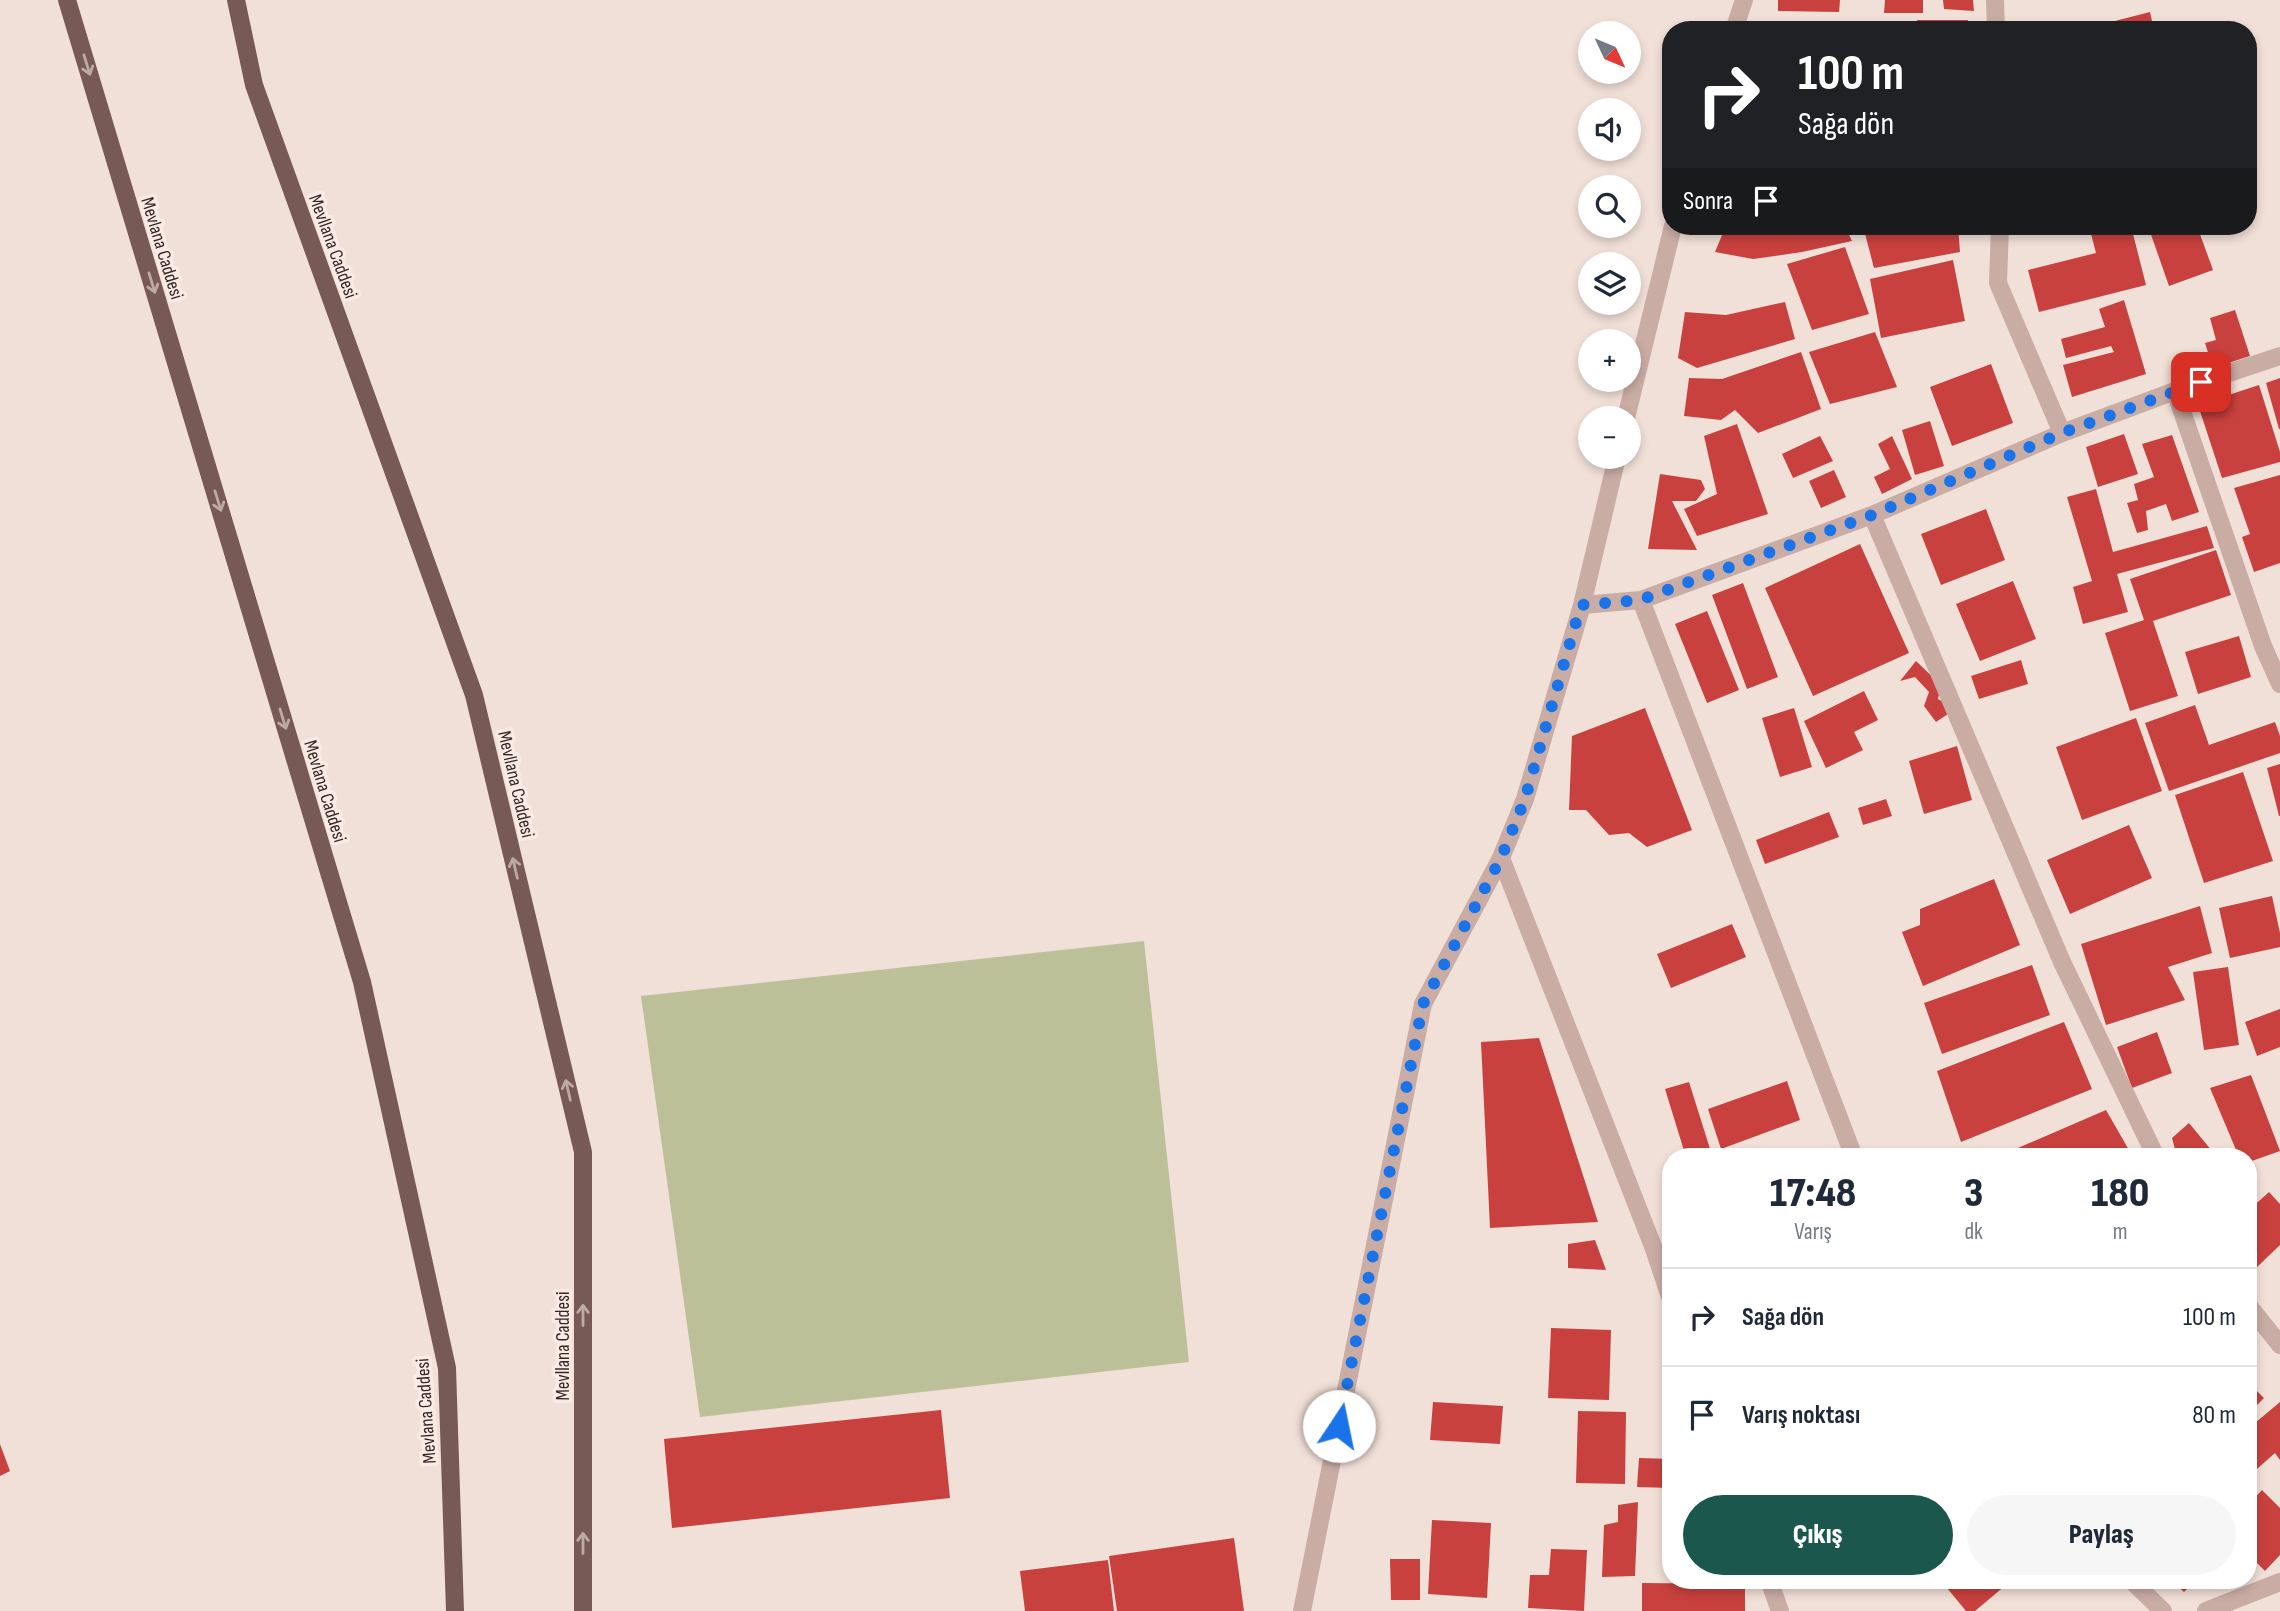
<!DOCTYPE html>
<html lang="tr">
<meta charset="utf-8">
<style>
:root{--surface:#fff;--page:#f6f6f7;--text:#1f2937;--muted:#747a83;--line:#e0e1e3;--accent:#1b574d}
body{margin:0;font-family:"Sofia Sans Condensed",sans-serif;background:var(--page);color:var(--text);height:100vh;display:flex;flex-direction:column;font-size:26px;white-space:nowrap}
*{box-sizing:border-box;margin:0}
p{font-size:23px;color:var(--muted)}
.icon{flex:none;width:38px;height:38px;fill:none;stroke:currentColor;stroke-width:2;stroke-linecap:round;stroke-linejoin:round}
.map{position:relative;flex:1;overflow:hidden}
.drawer{position:absolute;left:1662px;top:1148px;width:595px;height:441px;display:flex;flex-direction:column;background:var(--surface);border-radius:28px;box-shadow:0 4px 10px #0003}
.drawer>*{flex:none}
.top-card{position:absolute;left:1662px;top:21px;width:595px;height:214px;border-radius:28px;box-shadow:0 4px 10px #0003;background:#202124;color:#fff;overflow:hidden}
.needle{width:46px;rotate:134deg}
.tools{position:absolute;left:1578px;top:21px;display:grid;gap:14px}
.tools a{display:grid;place-items:center;width:63px;height:63px;border-radius:50%;background:var(--surface);box-shadow:0 4px 10px #0003;font-size:35px}
.pin{position:absolute;display:grid;place-items:center;width:60px;height:60px;color:#fff;margin:-30px;border-radius:14px;box-shadow:0 4px 10px #0006}
.me{position:absolute;width:77px;margin:-38px;rotate:11deg;stroke-linejoin:round;filter:drop-shadow(0 0 5px #0008)}
.turn{display:flex;align-items:center;gap:24px;height:147px;padding:0 21px;font-size:32px}
.turn .icon{width:91px;height:91px;stroke-width:2.5}
.turn b{display:block;font-size:49px;line-height:60px}
.then{display:flex;align-items:center;height:66px;padding:0 21px;background:#0003;gap:14px;font-size:26px}
.eta{display:flex;justify-content:space-evenly;align-items:center;height:119px;text-align:center}
.eta b{font-size:42px;font-weight:800;line-height:49px}
.button{display:flex;gap:14px;margin-top:auto;padding:14px 21px}
.button a{flex:1;height:80px;border-radius:42px;background:var(--accent);color:#fff;font-size:28px;font-weight:800;line-height:80px;text-align:center}
.button a+a{background:var(--page);color:var(--text)}
ul{padding:0;list-style:none}
li{display:flex;align-items:center;gap:21px;height:98px;padding:0 21px;border-top:2px solid var(--line)}
li div{flex:1}
li b{display:block;font-size:26px}
li em{font-style:normal}
.map>svg:first-child{display:block}
.green{fill:#bcc098}
.building{fill:#c9413e}
.lines{fill:none;stroke-linecap:round;stroke-linejoin:round}
.minor{stroke:#c9aca4;stroke-width:18}
.major{stroke:#775a56;stroke-width:18}
.oneway{stroke:#beaaa4}
.route{stroke:#1a73e8;stroke-width:12;stroke-dasharray:0 21.6}
.labels{text-anchor:middle;stroke-width:7;stroke-linejoin:round;paint-order:stroke}
.street-label{font-size:19px;fill:#342726;stroke:#f9ebe4}
</style>
<div class="map">
<svg width="2280" height="1611" viewBox="0 0 2280 1611">
<rect width="100%" height="100%" fill="#f1e0d8"/>
<path class="green" d="M 1144,941 L 1189,1362 L 700,1417 L 641,996 Z"/>
<path class="building" d="M 1778,0 L 1840,0 L 1839,12 L 1778,11 Z
M 1885,0 L 1923,0 L 1923,13 L 1884,13 Z
M 1943,0 L 1973,0 L 1974,11 L 1944,9 Z
M 2150,12 L 2154,30 L 2113,30 L 2111,22 Z
M 1917,20 L 1968,20 L 1968,30 L 1920,30 Z
M 1796,226 L 1846,228 L 1852,241 L 1802,252 L 1753,259 L 1715,252 L 1725,228 L 1789,235 Z
M 1863,226 L 1958,226 L 1960,252 L 1874,268 Z
M 2089,226 L 2131,226 L 2146,285 L 2039,312 L 2028,270 L 2096,253 Z
M 2148,226 L 2197,226 L 2213,270 L 2169,286 Z
M 1845,247 L 1869,314 L 1812,330 L 1787,264 Z
M 1953,260 L 1965,321 L 1881,338 L 1870,279 Z
M 2124,300 L 2146,374 L 2072,397 L 2063,365 L 2114,352 L 2111,346 L 2066,358 L 2061,339 L 2105,327 L 2099,309 Z
M 1785,302 L 1795,339 L 1697,368 L 1678,358 L 1685,312 L 1726,315 Z
M 2235,310 L 2250,356 L 2213,368 L 2205,343 L 2216,340 L 2210,318 Z
M 1875,332 L 1897,387 L 1830,404 L 1809,352 Z
M 1801,352 L 1821,409 L 1758,433 L 1735,410 L 1721,420 L 1684,416 L 1689,378 L 1722,379 Z
M 1991,364 L 2013,423 L 1952,446 L 1930,387 Z
M 2280,378 L 2280,429 L 2279,429 L 2266,383 Z
M 2259,385 L 2280,452 L 2280,462 L 2222,478 L 2198,405 Z
M 1930,421 L 1944,466 L 1915,475 L 1902,430 Z
M 1737,424 L 1768,514 L 1697,536 L 1684,509 L 1717,494 L 1704,436 Z
M 2124,434 L 2138,474 L 2098,487 L 2086,447 Z
M 2172,435 L 2199,512 L 2172,521 L 2166,504 L 2146,511 L 2148,530 L 2137,533 L 2127,503 L 2138,500 L 2134,484 L 2154,477 L 2142,444 Z
M 1820,436 L 1833,461 L 1793,478 L 1782,454 Z
M 1892,436 L 1912,479 L 1882,494 L 1874,477 L 1890,469 L 1878,444 Z
M 1834,470 L 1846,497 L 1821,508 L 1809,481 Z
M 1660,474 L 1701,480 L 1705,489 L 1696,501 L 1672,501 L 1697,550 L 1648,549 Z
M 2280,475 L 2280,563 L 2254,572 L 2242,537 L 2250,534 L 2234,488 Z
M 2096,489 L 2113,552 L 2207,526 L 2214,548 L 2117,574 L 2128,612 L 2083,624 L 2073,587 L 2092,581 L 2067,497 Z
M 1986,509 L 2005,560 L 1941,585 L 1921,534 Z
M 1860,544 L 1909,653 L 1813,696 L 1765,588 Z
M 2216,550 L 2231,595 L 2153,621 L 2178,696 L 2130,711 L 2105,633 L 2144,620 L 2130,579 Z
M 2013,581 L 2036,639 L 1980,661 L 1956,604 Z
M 1743,583 L 1778,677 L 1747,689 L 1712,595 Z
M 1707,611 L 1739,690 L 1707,703 L 1675,624 Z
M 2239,636 L 2251,677 L 2198,694 L 2185,652 Z
M 2021,660 L 2028,684 L 1979,699 L 1971,676 Z
M 1916,661 L 1941,685 L 1938,699 L 1950,706 L 1948,714 L 1936,722 L 1924,706 L 1929,692 L 1915,677 L 1900,681 Z
M 1864,691 L 1878,720 L 1854,732 L 1863,750 L 1826,768 L 1804,721 Z
M 2195,705 L 2209,745 L 2275,722 L 2280,736 L 2280,753 L 2169,791 L 2145,723 Z
M 1645,708 L 1692,830 L 1647,847 L 1629,833 L 1609,835 L 1586,810 L 1569,810 L 1572,736 Z
M 1794,708 L 1812,767 L 1780,777 L 1762,718 Z
M 2136,718 L 2162,791 L 2082,820 L 2056,747 Z
M 1957,746 L 1972,800 L 1924,814 L 1909,761 Z
M 2280,764 L 2280,816 L 2279,816 L 2267,768 Z
M 2243,772 L 2273,861 L 2204,883 L 2175,795 Z
M 1886,799 L 1892,816 L 1863,825 L 1858,808 Z
M 1829,812 L 1839,837 L 1765,864 L 1756,840 Z
M 2129,825 L 2152,878 L 2070,914 L 2047,860 Z
M 1994,879 L 2020,945 L 1923,986 L 1902,932 L 1920,925 L 1920,909 Z
M 2272,896 L 2280,933 L 2280,947 L 2230,958 L 2219,908 Z
M 2200,906 L 2212,953 L 2168,967 L 2185,1000 L 2106,1025 L 2081,944 Z
M 1732,924 L 1746,957 L 1671,988 L 1657,954 Z
M 2032,965 L 2050,1015 L 1942,1054 L 1924,1003 Z
M 2228,967 L 2239,1045 L 2204,1050 L 2193,972 Z
M 2280,1009 L 2280,1047 L 2257,1056 L 2245,1022 Z
M 2064,1022 L 2092,1089 L 1961,1142 L 1937,1071 Z
M 2157,1032 L 2172,1073 L 2132,1088 L 2117,1047 Z
M 1539,1038 L 1598,1222 L 1490,1228 L 1481,1042 Z
M 2251,1075 L 2280,1151 L 2249,1162 L 2249,1157 L 2239,1157 L 2210,1088 Z
M 1787,1081 L 1800,1120 L 1721,1149 L 1708,1109 Z
M 1689,1082 L 1711,1152 L 1698,1157 L 1686,1157 L 1665,1089 Z
M 2106,1110 L 2133,1157 L 1997,1157 Z
M 2189,1123 L 2217,1157 L 2177,1157 L 2172,1138 Z
M 2269,1192 L 2280,1204 L 2280,1245 L 2254,1270 L 2249,1264 L 2249,1210 Z
M 1595,1240 L 1606,1270 L 1568,1268 L 1568,1244 Z
M 1551,1328 L 1611,1330 L 1609,1400 L 1548,1398 Z
M 2249,1383 L 2264,1398 L 2249,1413 Z
M 1433,1402 L 1503,1406 L 1500,1444 L 1430,1440 Z
M 2280,1402 L 2280,1460 L 2275,1453 L 2249,1476 L 2249,1428 Z
M 941,1410 L 950,1498 L 672,1528 L 664,1439 Z
M 1578,1411 L 1626,1412 L 1625,1484 L 1576,1483 Z
M 0,1444 L 10,1471 L 0,1476 Z
M 1639,1458 L 1671,1459 L 1671,1488 L 1637,1487 Z
M 2262,1490 L 2280,1508 L 2280,1555 L 2265,1571 L 2249,1555 L 2249,1504 Z
M 1638,1502 L 1635,1576 L 1602,1577 L 1604,1525 L 1618,1522 L 1618,1505 Z
M 1432,1520 L 1491,1523 L 1487,1598 L 1428,1594 Z
M 1234,1538 L 1244,1611 L 1117,1611 L 1109,1556 Z
M 1551,1549 L 1587,1550 L 1584,1611 L 1528,1608 L 1530,1575 L 1549,1575 Z
M 1390,1559 L 1420,1559 L 1420,1600 L 1391,1600 Z
M 1108,1560 L 1114,1611 L 1025,1611 L 1020,1571 Z
M 1945,1580 L 2012,1580 L 1975,1611 L 1966,1611 L 1942,1582 Z
M 2171,1580 L 2196,1580 L 2184,1592 Z
M 1642,1583 L 1745,1584 L 1745,1611 L 1642,1611 Z"/>
<g class="lines">
<path class="minor" d="M 1995,0 L 1996,30
M 1734,30 L 1744,0
M 2000,226 L 1998,283 L 2062,433
M 2175,391 L 2263,646 L 2280,684
M 1626,418 L 1673,226
M 1872,515 L 2062,962 L 2156,1157
M 1641,600 L 1854,1157
M 1582,605 L 1641,600 L 1872,515 L 2062,433 L 2175,391 L 2280,356
M 1501,858 L 1654,1249 L 1671,1300
M 2249,1306 L 2280,1345
M 1769,1580 L 1780,1611
M 2131,1580 L 2163,1611
M 1302,1611 L 1423,1004 L 1501,858 L 1525,799 L 1582,605 L 1617,457
M 2206,1611 L 2280,1582"/>
<path class="major" d="M 67,0 L 362,982 L 447,1368 L 455,1611
M 236,0 L 254,85 L 474,695 L 583,1152 L 583,1611"/>
</g>
<defs><path id="oneway-shaft" d="M-6 0H5M1.5-3L5.5 0L1.5 3" fill="none" stroke-width="1.6" stroke-linecap="round" stroke-linejoin="round" transform="scale(1.75)"/></defs>
<g class="oneway">
<use href="#oneway-shaft" transform="translate(87 65) rotate(73)"/>
<use href="#oneway-shaft" transform="translate(152 283) rotate(73)"/>
<use href="#oneway-shaft" transform="translate(218 501) rotate(73)"/>
<use href="#oneway-shaft" transform="translate(283 719) rotate(73)"/>
<use href="#oneway-shaft" transform="translate(515 868) rotate(-103)"/>
<use href="#oneway-shaft" transform="translate(568 1090) rotate(-103)"/>
<use href="#oneway-shaft" transform="translate(583 1315) rotate(-90)"/>
<use href="#oneway-shaft" transform="translate(583 1543) rotate(-90)"/>
</g>
<g class="lines">
<path class="route" d="M 1339,1426 L 1423,1004 L 1501,858 L 1525,799 L 1581,605 L 1640,600 L 1872,515 L 2062,433 L 2201,382"/>
</g>
<g class="labels">
<g class="street-label">
<text transform="translate(334 246) rotate(70)" y="7">Mevllana Caddesi</text>
<text transform="translate(163 248) rotate(73)" y="7">Mevlana Caddesi</text>
<text transform="translate(517 784) rotate(77)" y="7">Mevllana Caddesi</text>
<text transform="translate(326 791) rotate(73)" y="7">Mevlana Caddesi</text>
<text transform="translate(562 1346) rotate(-90)" y="7">Mevllana Caddesi</text>
<text transform="translate(425 1411) rotate(-94)" y="7">Mevlana Caddesi</text>
</g>
</g>
</svg>
<div class="tools">
<a><svg class="needle" viewBox="-14 -14 28 28"><path d="M0-13l5 13h-10z" fill="#e53935"/><path d="M0 13l5-13h-10z" fill="#747a83"/></svg></a>
<a><svg class="icon" aria-label="sound" viewBox="0 0 24 24"><path d="M4 9h4l5-4v14l-5-4H4zM17 9q2 3 0 6"/></svg></a>
<a><svg class="icon" aria-label="search" viewBox="0 0 24 24"><circle cx="10" cy="10" r="6"/><path d="M15 15l6 6"/></svg></a>
<a><svg class="icon" aria-label="layers" viewBox="0 0 24 24"><path d="M12 4l9 5-9 5-9-5zM3 14l9 5 9-5"/></svg></a>
<a>+</a>
<a>−</a>
</div>
<div class="pin" style="left:2201px;top:382px;background:#d93025"><svg class="icon" aria-label="arrive" viewBox="0 0 24 24"><path d="M6 21V4h12l-3 4 3 4H6"/></svg></div>
<svg class="me" style="left:1339px;top:1426px" viewBox="-20 -20 40 40"><circle r="19" fill="#fff"/><path d="M0-13L10 11 0 6-10 11z" fill="#1a73e8"/></svg>
<div class="top-card">
<div class="turn"><svg class="icon" aria-label="right" viewBox="0 0 24 24"><path d="M7 20v-9h11M14 6l5 5-5 5"/></svg><div><b>100 m</b>Sağa dön</div></div>
<div class="then">Sonra<svg class="icon" aria-label="arrive" viewBox="0 0 24 24"><path d="M6 21V4h12l-3 4 3 4H6"/></svg></div>
</div>
<section class="drawer">
<div class="eta">
<div><b>17:48</b><p>Varış</p></div>
<div><b>3</b><p>dk</p></div>
<div><b>180</b><p>m</p></div>
</div>
<ul>
<li><svg class="icon" aria-label="right" viewBox="0 0 24 24"><path d="M7 20v-9h11M14 6l5 5-5 5"/></svg><div><b>Sağa dön</b></div><em>100 m</em></li>
<li><svg class="icon" aria-label="arrive" viewBox="0 0 24 24"><path d="M6 21V4h12l-3 4 3 4H6"/></svg><div><b>Varış noktası</b></div><em>80 m</em></li>
</ul>
<div class="button"><a>Çıkış</a><a>Paylaş</a></div>
</section>
</div>
